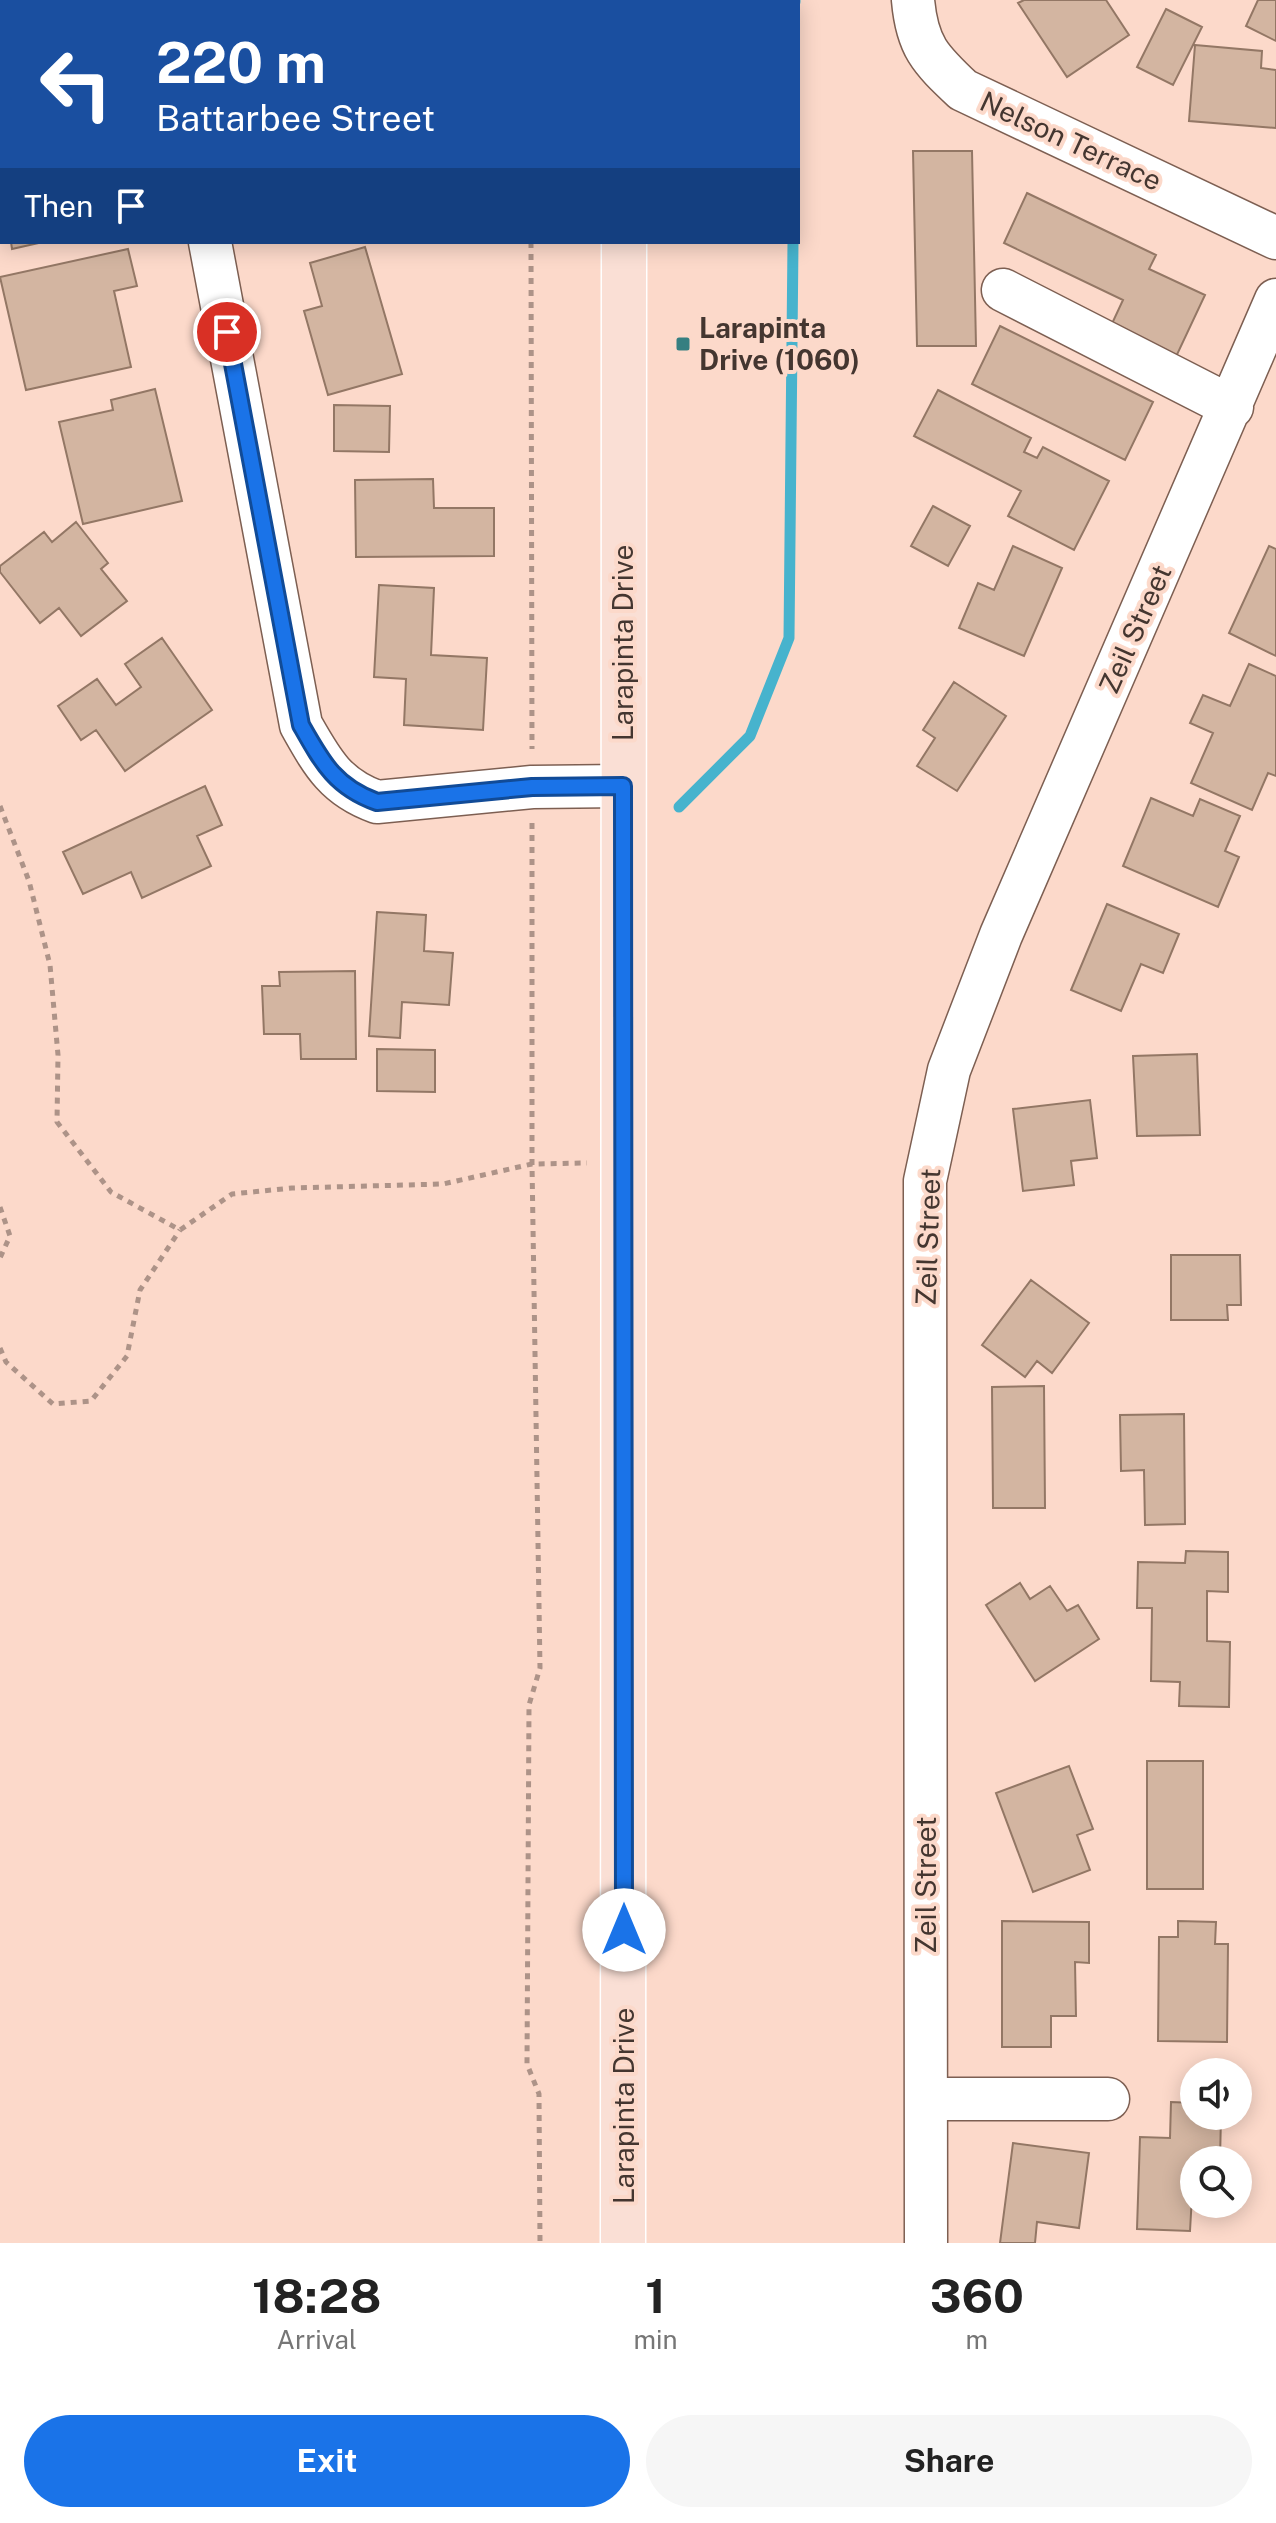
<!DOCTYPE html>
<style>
:root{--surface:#fff;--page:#f6f6f6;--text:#222;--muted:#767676;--accent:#1a73e8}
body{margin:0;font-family:"Public Sans",sans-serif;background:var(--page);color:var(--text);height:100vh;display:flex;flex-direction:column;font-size:30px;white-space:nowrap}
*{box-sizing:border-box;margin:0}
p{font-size:26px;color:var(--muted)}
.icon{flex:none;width:44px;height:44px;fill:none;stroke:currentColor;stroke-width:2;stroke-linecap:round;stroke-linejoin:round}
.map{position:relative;height:2243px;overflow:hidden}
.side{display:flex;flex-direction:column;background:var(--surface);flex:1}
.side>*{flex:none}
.top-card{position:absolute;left:0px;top:0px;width:800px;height:244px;box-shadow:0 4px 20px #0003;background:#1a4fa0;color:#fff;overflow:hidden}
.controls{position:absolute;left:1180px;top:2058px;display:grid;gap:16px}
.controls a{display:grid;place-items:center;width:72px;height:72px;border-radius:50%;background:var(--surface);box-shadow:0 4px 20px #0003;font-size:40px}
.pin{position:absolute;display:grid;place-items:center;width:68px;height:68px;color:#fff;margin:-34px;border:4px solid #fff;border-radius:50%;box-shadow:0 2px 8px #0007}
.me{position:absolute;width:88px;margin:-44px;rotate:0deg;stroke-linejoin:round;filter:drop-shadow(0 0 6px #0008)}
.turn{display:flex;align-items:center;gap:28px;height:168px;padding:0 24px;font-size:36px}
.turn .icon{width:104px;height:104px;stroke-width:2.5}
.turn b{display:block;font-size:56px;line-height:68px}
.then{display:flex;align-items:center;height:76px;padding:0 24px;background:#0003;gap:16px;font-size:30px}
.eta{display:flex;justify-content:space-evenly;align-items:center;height:136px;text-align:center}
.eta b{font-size:48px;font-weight:700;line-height:56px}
.button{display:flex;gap:16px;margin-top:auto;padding:16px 24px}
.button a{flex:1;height:92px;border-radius:48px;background:var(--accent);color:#fff;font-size:32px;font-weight:700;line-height:92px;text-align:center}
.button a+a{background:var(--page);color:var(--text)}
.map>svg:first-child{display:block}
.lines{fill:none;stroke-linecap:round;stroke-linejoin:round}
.stream{stroke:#47b3cd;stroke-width:11}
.building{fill:#d3b5a1;stroke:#937765;stroke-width:2}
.minor-casing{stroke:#7d5f52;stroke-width:45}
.major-casing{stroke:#fff;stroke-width:47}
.path{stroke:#ad9388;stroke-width:5;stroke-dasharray:6 6;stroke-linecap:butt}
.minor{stroke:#fff;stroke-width:42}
.major{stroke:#fadfd5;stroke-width:44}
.route-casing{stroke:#114b97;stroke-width:20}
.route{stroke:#1a73e8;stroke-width:14}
.poi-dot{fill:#367f81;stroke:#fcd9ca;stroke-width:3}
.labels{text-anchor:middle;stroke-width:8;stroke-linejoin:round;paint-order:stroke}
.street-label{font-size:28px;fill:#443630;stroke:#fcd9ca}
.poi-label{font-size:28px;font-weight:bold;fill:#443630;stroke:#fcd9ca;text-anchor:start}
</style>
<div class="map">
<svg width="1276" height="2243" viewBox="0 0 1276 2243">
<rect width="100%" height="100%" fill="#fcd9ca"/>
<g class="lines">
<path class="stream" d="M 795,2 L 795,0
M 679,807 L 750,736 L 789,638 L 793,242"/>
</g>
<path class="building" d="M 29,0 L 84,0 L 85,2 L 29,2 Z
M 251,0 L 404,0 L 404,2 L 251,2 Z
M 1024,0 L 1106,0 L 1129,35 L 1067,77 L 1018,3 Z
M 1258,0 L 1276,0 L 1276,41 L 1246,26 Z
M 1166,9 L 1202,27 L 1173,85 L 1137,67 Z
M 2,24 L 2,92 L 0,93 L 0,25 Z
M 1195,45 L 1262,51 L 1261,68 L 1276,70 L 1276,128 L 1189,121 Z
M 913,151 L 972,151 L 976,346 L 917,346 Z
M 1027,193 L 1156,255 L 1149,269 L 1205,295 L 1174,361 L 1109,330 L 1123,300 L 1004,243 Z
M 11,242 L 43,242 L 12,249 Z
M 365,247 L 402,374 L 328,395 L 304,311 L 322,306 L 310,263 Z
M 128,249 L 137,286 L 114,291 L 131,367 L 26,390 L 0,277 Z
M 1000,326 L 1153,402 L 1125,460 L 972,384 Z
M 155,389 L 182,501 L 83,524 L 59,422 L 113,410 L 111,400 Z
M 938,390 L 1031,438 L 1024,452 L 1037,458 L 1043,447 L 1109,481 L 1074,550 L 1008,516 L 1021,491 L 914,436 Z
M 334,405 L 390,406 L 389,452 L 334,451 Z
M 433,479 L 434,508 L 494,508 L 494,556 L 356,557 L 355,480 Z
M 933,506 L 970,526 L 948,566 L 911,546 Z
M 76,522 L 108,563 L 101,569 L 127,601 L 81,636 L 59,608 L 40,623 L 0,572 L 0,566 L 44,532 L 52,542 Z
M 1013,546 L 1062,568 L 1024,656 L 959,628 L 978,583 L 994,590 Z
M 1269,546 L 1276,549 L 1276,656 L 1229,633 Z
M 379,585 L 434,588 L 431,655 L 487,658 L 483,730 L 404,725 L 406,679 L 374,677 Z
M 162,638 L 212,710 L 125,771 L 96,730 L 81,740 L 58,706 L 97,679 L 116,705 L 141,687 L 125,664 Z
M 1249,664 L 1276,676 L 1276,776 L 1268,773 L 1252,810 L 1191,783 L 1213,733 L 1190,723 L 1203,695 L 1230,706 Z
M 954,682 L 1006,716 L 957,791 L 917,766 L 935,738 L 923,730 Z
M 205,786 L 222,825 L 197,836 L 211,866 L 142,898 L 131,872 L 83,894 L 63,852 Z
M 1151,798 L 1193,816 L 1200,799 L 1240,816 L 1225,851 L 1239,857 L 1218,907 L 1123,866 Z
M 1107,904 L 1179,934 L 1163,973 L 1141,964 L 1121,1011 L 1071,990 Z
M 377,912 L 426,915 L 424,951 L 453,953 L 449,1005 L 402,1002 L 400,1038 L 369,1036 Z
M 355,971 L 356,1059 L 301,1059 L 300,1034 L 264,1034 L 262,986 L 280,986 L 279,972 Z
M 377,1049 L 435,1050 L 435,1092 L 377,1091 Z
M 1197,1054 L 1200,1135 L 1137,1136 L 1133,1056 Z
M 1090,1100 L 1097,1158 L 1071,1161 L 1074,1185 L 1023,1191 L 1013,1109 Z
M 1171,1255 L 1240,1255 L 1241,1305 L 1227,1305 L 1228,1320 L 1171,1320 Z
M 1031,1280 L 1089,1323 L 1052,1373 L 1037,1361 L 1025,1377 L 982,1345 Z
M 1044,1386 L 1045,1508 L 993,1508 L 992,1387 Z
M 1184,1414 L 1185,1524 L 1145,1525 L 1144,1470 L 1121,1471 L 1120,1415 Z
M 1186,1551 L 1228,1552 L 1228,1592 L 1207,1591 L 1207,1641 L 1230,1642 L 1229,1707 L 1179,1706 L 1180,1682 L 1151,1681 L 1152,1608 L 1137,1608 L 1138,1562 L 1185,1563 Z
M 1020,1583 L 1030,1599 L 1050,1586 L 1067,1611 L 1078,1605 L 1099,1639 L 1035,1681 L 986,1605 Z
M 1147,1761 L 1203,1761 L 1203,1889 L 1147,1889 Z
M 1069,1766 L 1093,1829 L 1077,1835 L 1090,1870 L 1033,1892 L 996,1793 Z
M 1002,1921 L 1089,1922 L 1089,1963 L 1075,1962 L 1076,2016 L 1051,2016 L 1051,2047 L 1002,2047 Z
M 1178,1921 L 1216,1922 L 1215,1944 L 1228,1944 L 1227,2042 L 1158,2041 L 1159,1937 L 1178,1937 Z
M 1171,2102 L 1194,2103 L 1194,2116 L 1221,2116 L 1220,2160 L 1194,2160 L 1190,2231 L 1137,2229 L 1140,2137 L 1170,2138 Z
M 1013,2143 L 1089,2153 L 1079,2228 L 1037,2222 L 1035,2243 L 1000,2243 Z"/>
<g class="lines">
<g class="minor-casing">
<path id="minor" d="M 164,0 L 164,2
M 913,0 C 917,46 930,59 963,90 L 1276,238
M 210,242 L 301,725 C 322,762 335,787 377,802 L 532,787 L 623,786
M 1003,290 L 1232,407
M 926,2099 L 1108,2099
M 926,2243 L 925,1181 L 949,1070 L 1001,935 L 1276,300"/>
</g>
<g class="major-casing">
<path id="major" d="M 624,2 L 624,0
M 623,2243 L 624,242"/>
</g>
<path class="path" d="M 530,0 L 530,2
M 531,242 L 532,749
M 0,806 L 29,881 L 50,965 L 58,1055 L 57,1122 L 111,1192 L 180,1230 L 232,1194 L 292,1188 L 443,1184 L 532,1164 L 587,1163
M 532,823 L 532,1164 L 540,1668 L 529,1705 L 527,2064 L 539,2094 L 540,2243
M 0,1207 L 10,1236 L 0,1258
M 0,1348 L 6,1362 L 53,1404 L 91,1401 L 127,1356 L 140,1290 L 180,1230"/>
<use href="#minor" class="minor"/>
<use href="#major" class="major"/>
</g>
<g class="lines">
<g class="route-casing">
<path id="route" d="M 227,332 L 301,725 C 322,762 335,787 377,802 L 532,787 L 623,786 L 624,1930"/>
</g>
<use href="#route" class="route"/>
</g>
<rect class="poi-dot" x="675" y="336" width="16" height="16" rx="4"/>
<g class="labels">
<g class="street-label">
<text transform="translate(1071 141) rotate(25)" y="10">Nelson Terrace</text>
<text transform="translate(1135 629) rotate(-66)" y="10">Zeil Street</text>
<text transform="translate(623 643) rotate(-90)" y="10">Larapinta Drive</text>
<text transform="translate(928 1237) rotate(-88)" y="10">Zeil Street</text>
<text transform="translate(926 1885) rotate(-90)" y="10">Zeil Street</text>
<text transform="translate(624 2106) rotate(-90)" y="10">Larapinta Drive</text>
</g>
<g class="poi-label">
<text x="699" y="338">Larapinta<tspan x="699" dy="32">Drive (1060)</tspan></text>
</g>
</g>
</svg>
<div class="controls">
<a><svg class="icon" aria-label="sound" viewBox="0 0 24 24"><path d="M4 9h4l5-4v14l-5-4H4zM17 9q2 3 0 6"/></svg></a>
<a><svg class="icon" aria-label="search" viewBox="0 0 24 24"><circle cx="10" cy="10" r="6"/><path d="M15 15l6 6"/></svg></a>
</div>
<div class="pin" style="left:227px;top:332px;background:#d93025"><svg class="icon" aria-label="arrive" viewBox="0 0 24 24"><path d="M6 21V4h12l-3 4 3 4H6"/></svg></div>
<svg class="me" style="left:624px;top:1930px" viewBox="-20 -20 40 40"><circle r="19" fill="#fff"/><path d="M0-13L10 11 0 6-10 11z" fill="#1a73e8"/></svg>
<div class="top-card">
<div class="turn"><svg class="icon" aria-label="left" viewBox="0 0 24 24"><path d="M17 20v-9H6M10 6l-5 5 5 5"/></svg><div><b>220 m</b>Battarbee Street</div></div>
<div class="then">Then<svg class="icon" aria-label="arrive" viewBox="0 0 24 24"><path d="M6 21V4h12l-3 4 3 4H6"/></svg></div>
</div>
</div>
<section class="side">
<div class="eta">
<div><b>18:28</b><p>Arrival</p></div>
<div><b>1</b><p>min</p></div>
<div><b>360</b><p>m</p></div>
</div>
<div class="button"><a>Exit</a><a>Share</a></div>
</section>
